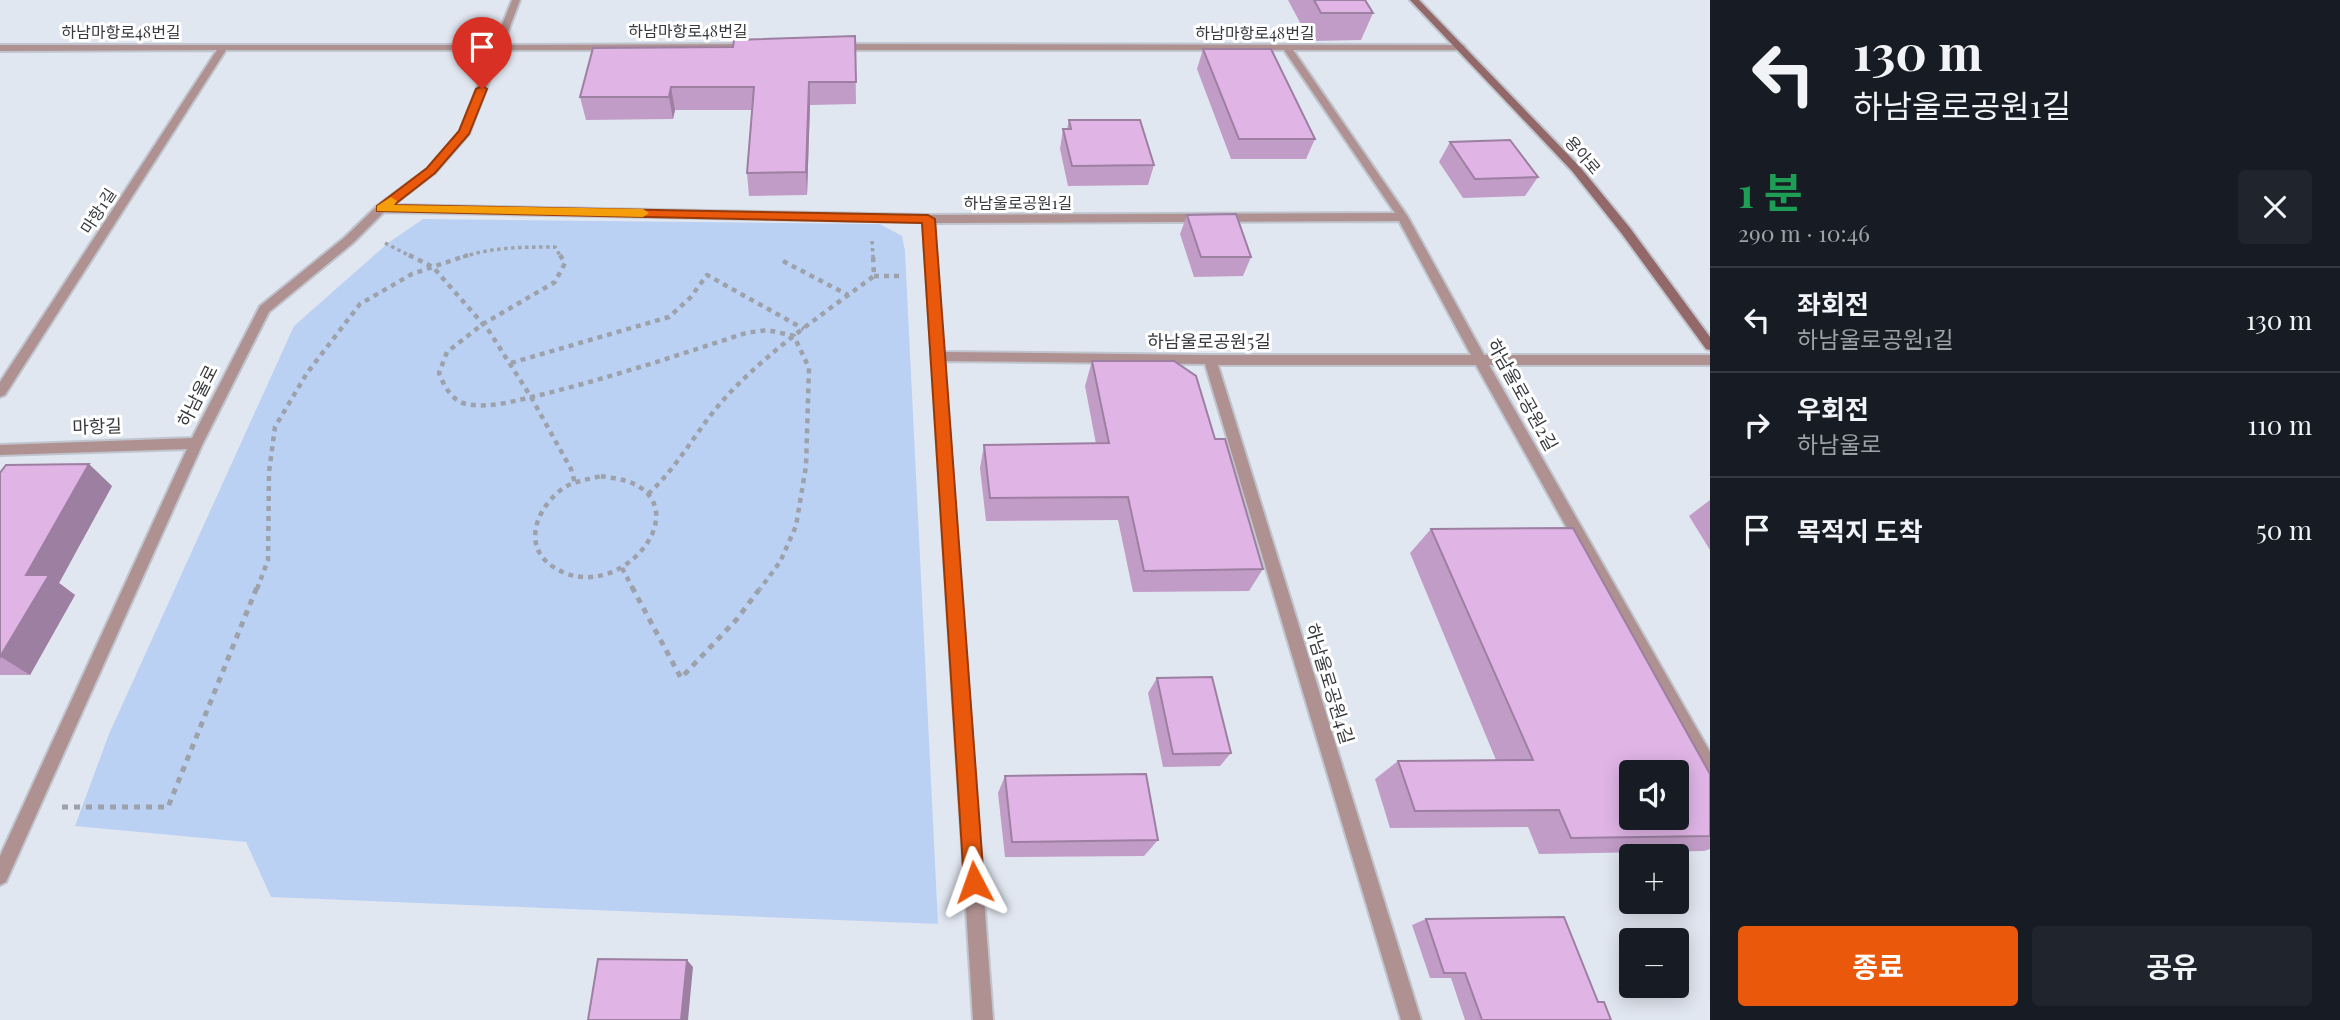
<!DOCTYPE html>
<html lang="ko">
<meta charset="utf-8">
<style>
:root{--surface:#171b24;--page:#20242c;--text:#f1f3f6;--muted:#9ea1a6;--line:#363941;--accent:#ea580c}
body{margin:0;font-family:"Playfair Display","Noto Sans KR",serif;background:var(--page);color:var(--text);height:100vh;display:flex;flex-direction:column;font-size:26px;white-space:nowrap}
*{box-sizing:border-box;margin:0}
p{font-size:23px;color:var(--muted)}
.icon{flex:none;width:38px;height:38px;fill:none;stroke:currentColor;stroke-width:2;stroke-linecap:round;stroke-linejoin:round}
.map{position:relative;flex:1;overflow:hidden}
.side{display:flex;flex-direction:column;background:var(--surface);width:630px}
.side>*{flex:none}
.top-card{background:#171b24;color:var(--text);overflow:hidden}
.tools{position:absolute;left:1619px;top:760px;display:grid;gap:14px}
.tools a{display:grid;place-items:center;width:70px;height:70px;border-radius:7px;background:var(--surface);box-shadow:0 4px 18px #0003;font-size:35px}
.pin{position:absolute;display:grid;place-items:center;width:60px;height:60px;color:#fff;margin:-72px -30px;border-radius:50% 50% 50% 0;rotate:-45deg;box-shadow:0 0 7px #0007}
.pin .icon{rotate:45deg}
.me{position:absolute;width:77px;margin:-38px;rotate:356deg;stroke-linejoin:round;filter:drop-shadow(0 0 5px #0008)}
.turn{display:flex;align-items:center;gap:24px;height:147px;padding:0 28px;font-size:32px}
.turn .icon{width:91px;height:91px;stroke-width:2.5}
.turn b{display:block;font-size:49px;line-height:60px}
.round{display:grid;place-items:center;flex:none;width:74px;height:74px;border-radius:7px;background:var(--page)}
.summary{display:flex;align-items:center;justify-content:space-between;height:119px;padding:0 28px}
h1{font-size:42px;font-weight:700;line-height:52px;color:#1e9e55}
.button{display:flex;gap:14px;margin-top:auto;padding:14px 28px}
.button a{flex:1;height:80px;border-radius:7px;background:var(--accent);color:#fff;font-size:28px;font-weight:700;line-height:80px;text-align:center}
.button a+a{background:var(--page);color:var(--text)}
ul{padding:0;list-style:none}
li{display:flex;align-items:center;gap:21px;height:105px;padding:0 28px;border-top:2px solid var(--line)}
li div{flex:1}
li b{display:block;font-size:26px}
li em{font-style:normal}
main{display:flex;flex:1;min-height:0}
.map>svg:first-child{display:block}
.green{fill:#bbd1f4}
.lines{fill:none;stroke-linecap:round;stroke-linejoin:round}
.street-casing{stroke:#bfc4cd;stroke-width:4}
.secondary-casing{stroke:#bfc4cd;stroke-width:4}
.path-far2{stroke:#9da1a9;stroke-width:3.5;stroke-dasharray:3.5 3.5;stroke-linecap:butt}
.path-far1{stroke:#9da1a9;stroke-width:4.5;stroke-dasharray:5 5;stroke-linecap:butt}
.path{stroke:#9da1a9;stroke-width:5;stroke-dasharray:6 6;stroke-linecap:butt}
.street{fill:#b09191;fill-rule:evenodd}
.secondary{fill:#936869;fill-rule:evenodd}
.wall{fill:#c19cc6}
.shaded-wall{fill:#9d7fa1}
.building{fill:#e0b5e6;stroke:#9d7fa1;stroke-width:2;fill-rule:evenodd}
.route{fill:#ea580c;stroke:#983908;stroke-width:2}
.slow{fill:#f59e0b}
.labels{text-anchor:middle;stroke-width:6;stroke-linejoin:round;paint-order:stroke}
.far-street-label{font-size:16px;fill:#383a3e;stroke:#fff}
.street-label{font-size:18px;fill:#383a3e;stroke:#fff}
</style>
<main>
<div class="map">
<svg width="1710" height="1020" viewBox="0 0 1710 1020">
<rect width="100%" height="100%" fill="#e1e7f1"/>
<path class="green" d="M 423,219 L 880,224 L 902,236 L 905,251 L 938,924 L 271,897 L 246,842 L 75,826 L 109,734 L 294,326 L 388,243 Z"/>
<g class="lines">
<g class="street-casing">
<path id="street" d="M 512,0 L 520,0 L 503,45 L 751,44 L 756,47 L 751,50 L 501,50 L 469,134 L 435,173 L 393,205 L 928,215 L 1395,213 L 1284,50 L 838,50 L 833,47 L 838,44 L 1463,45 L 1465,47 L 1460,50 L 1293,50 L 1408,217 L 1484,355 L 1710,355 L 1710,365 L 1489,365 L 1710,752 L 1710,776 L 1704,774 L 1476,365 L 1218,365 L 1421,1020 L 1401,1020 L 1205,364 L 944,361 L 993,1020 L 973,1020 L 923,222 L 384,212 L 353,243 L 269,312 L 203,443 L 6,882 L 0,885 L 0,856 L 187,449 L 0,455 L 0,445 L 192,438 L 260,306 L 345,237 L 377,206 L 427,169 L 460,131 L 492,50 L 226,50 L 5,395 L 0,397 L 0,382 L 217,50 L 0,51 L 0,45 L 494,45 ZM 1399,221 L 1471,355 L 1210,355 L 943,352 L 934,223 Z"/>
</g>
<g class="secondary-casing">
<path id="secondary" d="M 1410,0 L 1419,0 L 1580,167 L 1630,228 L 1710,337 L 1710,350 L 1706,349 L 1622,234 L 1572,171 Z"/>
</g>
<path class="path-far2" d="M 872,241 L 873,257
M 385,243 L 412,257
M 463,257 C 492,247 524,247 555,247 L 561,257"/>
<path class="path-far1" d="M 409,255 L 433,267 L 489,331 L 531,397 L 571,469 L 575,483
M 560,255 L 565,263 L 555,282 L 483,324 L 447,352 L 439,373 C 444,386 452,401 466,404 C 490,409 518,400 540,395 C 610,378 678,355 746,333 L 767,330 L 794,336 L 809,368 L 806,466 L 796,526 L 780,562 L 760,589
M 783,261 L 848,295
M 874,276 L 904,276
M 511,363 L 669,317 L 690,298 L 707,275 L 804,329
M 601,476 C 611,478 623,479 632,483 C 698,512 615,610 552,566 C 520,544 539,504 565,487 C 576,481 589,479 601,476 Z
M 648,494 C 679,466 697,429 725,398 C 768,351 823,314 874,276 L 873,255
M 622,568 L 633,589
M 257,589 L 268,560 L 269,472 L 275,427 L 307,373 L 360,304 L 412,274 L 468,255"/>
<path class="path" d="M 632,587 L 681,678 L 737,619 L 761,587
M 62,807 L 168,807 L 257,587"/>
<use href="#street" class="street"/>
<use href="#secondary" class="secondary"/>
</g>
<path class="wall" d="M 1288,0 L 1365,0 L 1373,13 L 1361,40 L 1310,41 Z
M 855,36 L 856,104 L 810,105 L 807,195 L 749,196 L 747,173 L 752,110 L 675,110 L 673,119 L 586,120 L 580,97 L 733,47 Z
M 1203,49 L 1315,139 L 1306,159 L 1231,159 L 1197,69 Z
M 1069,120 L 1154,165 L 1148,185 L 1068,186 L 1060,149 L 1063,129 L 1067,129 Z
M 1450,142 L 1538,177 L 1525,196 L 1463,198 L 1439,162 Z
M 1187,215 L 1251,257 L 1243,276 L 1194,277 L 1180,234 Z
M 1092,361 L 1215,439 L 1263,569 L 1249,591 L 1133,592 L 1118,520 L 986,521 L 980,468 L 984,445 L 1096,444 L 1085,386 Z
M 0,473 L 112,486 L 59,583 L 75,595 L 30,675 L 0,675 Z
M 1710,500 L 1710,550 L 1689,516 Z
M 1431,529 L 1710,774 L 1710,849 L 1704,851 L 1539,854 L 1528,827 L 1390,828 L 1375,779 L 1398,761 L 1496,760 L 1410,553 Z
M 1157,678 L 1231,753 L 1220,766 L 1163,767 L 1148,693 Z
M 1005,776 L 1158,840 L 1144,856 L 1005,857 L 998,793 Z
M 1426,919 L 1598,1002 L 1611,1020 L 1465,1020 L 1451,978 L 1430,978 L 1412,925 Z"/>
<path class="shaded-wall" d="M 809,82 L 810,105 L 807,195 L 806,172 Z
M 671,87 L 675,110 L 673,119 L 669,97 Z
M 89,464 L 112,486 L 59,583 L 75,595 L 30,675 L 1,657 L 26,575 Z
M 687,960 L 693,967 L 688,1020 L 681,1020 Z"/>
<path class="building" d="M 1314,0 L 1365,0 L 1373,13 L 1321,13 Z
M 855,36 L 856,82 L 809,82 L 806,172 L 747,173 L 754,87 L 671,87 L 669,97 L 580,97 L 593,48 L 733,47 L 734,40 Z
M 1203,49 L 1271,49 L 1315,139 L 1239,139 Z
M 1069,120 L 1140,120 L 1154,165 L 1072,166 L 1063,129 L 1071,129 Z
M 1510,140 L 1538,177 L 1475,179 L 1450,142 Z
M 1236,214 L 1251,257 L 1201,257 L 1187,215 Z
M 1092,361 L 1174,361 L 1196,376 L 1215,439 L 1225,439 L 1263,569 L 1144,571 L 1128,497 L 990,498 L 984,445 L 1109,443 Z
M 89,464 L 26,575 L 49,575 L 0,657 L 0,473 L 6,465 Z
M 1573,528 L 1710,774 L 1710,836 L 1571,838 L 1559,810 L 1415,811 L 1398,761 L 1533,760 L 1431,529 ZM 1631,772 L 1676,772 L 1676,817 L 1631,817 Z
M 1212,677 L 1231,753 L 1173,754 L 1157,678 Z
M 1146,774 L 1158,840 L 1012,842 L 1005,776 Z
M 1564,917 L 1598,1002 L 1604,1002 L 1611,1020 L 1482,1020 L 1465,973 L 1444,973 L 1426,919 Z
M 598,959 L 687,960 L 681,1020 L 588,1020 Z"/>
<path class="route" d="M 482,86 L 487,89 L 469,134 L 435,173 L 394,205 L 928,215 L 935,219 L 984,882 L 981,889 L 974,892 L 967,889 L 964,882 L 922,223 L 377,211 L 377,206 L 427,168 L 459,131 L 476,89 Z"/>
<path class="slow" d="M 391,197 L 397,201 L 394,205 L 643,209 L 649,213 L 643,217 L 377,211 L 377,206 Z"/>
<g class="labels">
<g class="far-street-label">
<text x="688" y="37">하남마항로48번길</text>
<text x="121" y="38">하남마항로48번길</text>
<text x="1255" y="39">하남마항로48번길</text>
<text transform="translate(1583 155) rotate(49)" y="6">용아로</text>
<text x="1018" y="209">하남울로공원1길</text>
<text transform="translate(98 211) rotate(-57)" y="6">마항1길</text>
</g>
<g class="street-label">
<text x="1209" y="348">하남울로공원5길</text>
<text transform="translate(1522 395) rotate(61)" y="6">하남울로공원2길</text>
<text transform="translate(198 396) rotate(-63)" y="6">하남울로</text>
<text transform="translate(97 427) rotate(-2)" y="6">마항길</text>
<text transform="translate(1329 684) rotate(73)" y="6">하남울로공원4길</text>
</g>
</g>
</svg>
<div class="tools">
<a><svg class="icon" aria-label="sound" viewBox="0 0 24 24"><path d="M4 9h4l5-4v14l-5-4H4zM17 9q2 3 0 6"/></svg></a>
<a>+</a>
<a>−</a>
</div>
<div class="pin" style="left:482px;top:89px;background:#d93025"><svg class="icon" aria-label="arrive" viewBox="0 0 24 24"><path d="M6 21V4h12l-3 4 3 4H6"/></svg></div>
<svg class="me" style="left:974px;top:882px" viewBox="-20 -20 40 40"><path d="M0-17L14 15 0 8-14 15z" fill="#ea580c" stroke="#fff" stroke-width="4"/></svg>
</div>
<section class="side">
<div class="top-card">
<div class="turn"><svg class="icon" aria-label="left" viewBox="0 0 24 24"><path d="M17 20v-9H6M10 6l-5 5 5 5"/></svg><div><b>130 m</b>하남울로공원1길</div></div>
</div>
<div class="summary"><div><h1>1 분</h1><p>290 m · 10:46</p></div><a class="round"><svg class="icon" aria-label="close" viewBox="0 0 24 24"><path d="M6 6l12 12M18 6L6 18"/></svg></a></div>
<ul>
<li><svg class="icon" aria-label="left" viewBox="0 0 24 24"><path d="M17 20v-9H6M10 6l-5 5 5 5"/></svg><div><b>좌회전</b><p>하남울로공원1길</p></div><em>130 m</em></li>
<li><svg class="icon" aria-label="right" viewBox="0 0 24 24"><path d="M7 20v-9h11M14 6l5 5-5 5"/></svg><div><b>우회전</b><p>하남울로</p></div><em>110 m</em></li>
<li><svg class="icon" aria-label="arrive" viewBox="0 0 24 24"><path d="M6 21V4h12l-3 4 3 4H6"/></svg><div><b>목적지 도착</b></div><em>50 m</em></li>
</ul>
<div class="button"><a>종료</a><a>공유</a></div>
</section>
</main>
